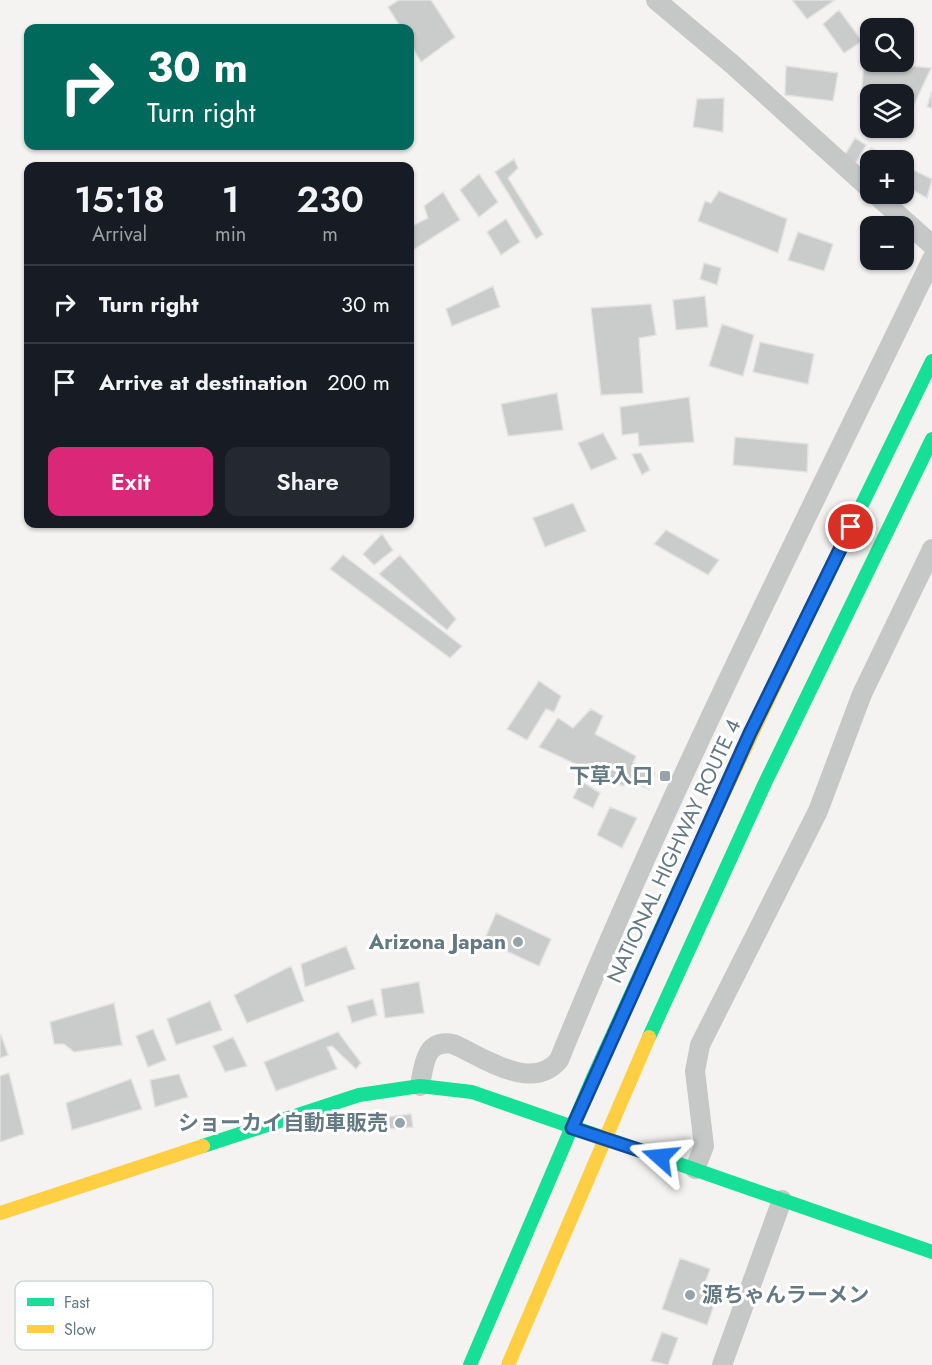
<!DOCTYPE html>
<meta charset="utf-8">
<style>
:root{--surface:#171b24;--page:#242831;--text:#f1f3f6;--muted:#9ea1a6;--line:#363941;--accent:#db2777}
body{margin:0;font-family:Jost,"Noto Sans JP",sans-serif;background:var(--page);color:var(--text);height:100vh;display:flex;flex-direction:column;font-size:22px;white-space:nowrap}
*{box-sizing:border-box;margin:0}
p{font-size:20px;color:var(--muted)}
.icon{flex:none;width:33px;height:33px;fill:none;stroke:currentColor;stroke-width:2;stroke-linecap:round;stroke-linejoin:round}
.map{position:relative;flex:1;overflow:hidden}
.drawer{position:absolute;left:24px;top:162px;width:390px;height:366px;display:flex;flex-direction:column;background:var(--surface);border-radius:12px;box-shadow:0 2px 4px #0004}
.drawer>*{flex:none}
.top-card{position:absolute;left:24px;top:24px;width:390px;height:126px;border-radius:12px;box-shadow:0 2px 4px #0004;background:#00695c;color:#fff;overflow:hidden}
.buttons{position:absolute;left:860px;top:18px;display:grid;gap:12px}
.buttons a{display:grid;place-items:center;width:54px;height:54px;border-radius:12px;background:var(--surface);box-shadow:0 2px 4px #0004;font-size:30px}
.pin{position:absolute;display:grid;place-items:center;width:51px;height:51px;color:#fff;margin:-26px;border:3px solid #fff;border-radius:50%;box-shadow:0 2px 6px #0007}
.me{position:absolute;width:66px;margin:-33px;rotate:288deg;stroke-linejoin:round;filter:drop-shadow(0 0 4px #0008)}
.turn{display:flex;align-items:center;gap:21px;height:126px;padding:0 24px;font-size:27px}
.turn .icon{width:78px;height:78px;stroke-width:2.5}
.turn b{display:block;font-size:42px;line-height:51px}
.eta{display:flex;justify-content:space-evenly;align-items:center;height:102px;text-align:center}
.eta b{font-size:36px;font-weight:600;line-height:42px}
.cta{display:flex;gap:12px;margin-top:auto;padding:12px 24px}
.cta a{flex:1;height:69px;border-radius:12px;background:var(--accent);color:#fff;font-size:24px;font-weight:600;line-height:69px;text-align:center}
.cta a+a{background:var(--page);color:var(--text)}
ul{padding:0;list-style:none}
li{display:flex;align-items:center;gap:18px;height:78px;padding:0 24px;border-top:2px solid var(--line)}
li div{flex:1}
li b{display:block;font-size:22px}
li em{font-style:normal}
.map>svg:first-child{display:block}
.building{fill:#cacbcb;stroke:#e3e2e2;stroke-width:1.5}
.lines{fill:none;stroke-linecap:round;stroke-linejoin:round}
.street{stroke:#c6c8c8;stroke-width:20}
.fast{stroke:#16e098;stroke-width:14}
.slow{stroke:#ffcf43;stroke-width:14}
.route-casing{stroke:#114b97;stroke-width:15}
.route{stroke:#1a73e8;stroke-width:10}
.poi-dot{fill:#96a4a9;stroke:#fff;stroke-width:2}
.labels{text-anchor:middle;stroke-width:6;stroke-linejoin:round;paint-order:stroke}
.poi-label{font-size:21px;font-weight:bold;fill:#647981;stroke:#fff;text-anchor:end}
.street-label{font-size:21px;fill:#647981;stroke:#fff}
.key{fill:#fff;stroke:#d0d7d9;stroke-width:1.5}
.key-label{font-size:16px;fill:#647981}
</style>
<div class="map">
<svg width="932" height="1365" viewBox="0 0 932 1365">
<rect width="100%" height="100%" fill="#f4f3f2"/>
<path class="building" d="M 399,0 L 431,0 L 455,37 L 421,62 L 410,43 L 410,28 L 401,28 L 388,7 Z
M 792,0 L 835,0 L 807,19 Z
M 839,10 L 862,41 L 844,53 L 823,24 Z
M 864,62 L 931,68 L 913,107 L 903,105 L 903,94 L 870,94 L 870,99 L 861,97 Z
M 786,66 L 838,73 L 833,101 L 785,95 Z
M 932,91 L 932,108 L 927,107 Z
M 724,98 L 723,132 L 693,127 L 697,99 Z
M 855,138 L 866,145 L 854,166 L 843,158 Z
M 871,148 L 895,160 L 870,160 L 870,177 L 861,172 Z
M 514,159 L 518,168 L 508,178 L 543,234 L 536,239 L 495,172 Z
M 903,165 L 932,179 L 927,198 L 911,189 L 903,191 Z
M 479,174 L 498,202 L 479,217 L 460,190 Z
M 719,191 L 787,219 L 778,253 L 698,221 L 705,201 L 711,203 Z
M 443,192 L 460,220 L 410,252 L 410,227 L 428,218 L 424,206 Z
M 506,219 L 520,242 L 501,255 L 487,232 Z
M 798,232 L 833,244 L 824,271 L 788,260 Z
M 704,263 L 721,268 L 717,285 L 700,279 Z
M 493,286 L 500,307 L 452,326 L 446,309 Z
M 705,296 L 708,327 L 676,330 L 673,300 Z
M 651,304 L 656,335 L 639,338 L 643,393 L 601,395 L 591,308 Z
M 722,324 L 754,335 L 743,376 L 709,366 Z
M 760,342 L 814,354 L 808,384 L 753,372 Z
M 557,393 L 563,430 L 508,436 L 501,404 Z
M 689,397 L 694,442 L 639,446 L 638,433 L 622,435 L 620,407 Z
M 603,433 L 617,459 L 591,470 L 578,443 Z
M 735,437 L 808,444 L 807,472 L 733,465 Z
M 641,453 L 650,470 L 642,475 L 632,454 Z
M 573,503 L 586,531 L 545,547 L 533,518 Z
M 666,530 L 719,560 L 708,575 L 654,544 Z
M 382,534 L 393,550 L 374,565 L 363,554 Z
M 343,555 L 462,646 L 450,658 L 330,569 Z
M 400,555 L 456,619 L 447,630 L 379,574 Z
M 539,681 L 561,696 L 554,712 L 546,709 L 527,740 L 507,729 Z
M 591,709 L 603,716 L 595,734 L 636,756 L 633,763 L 655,773 L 649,789 L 629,781 L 623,786 L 539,747 L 558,718 L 573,728 Z
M 581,781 L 600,793 L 593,808 L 573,798 Z
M 610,807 L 637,818 L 622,848 L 597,835 Z
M 496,913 L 551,939 L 539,966 L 484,941 Z
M 346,946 L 355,969 L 305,987 L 301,964 Z
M 291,966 L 304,1001 L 247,1023 L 234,995 Z
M 419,982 L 424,1013 L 385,1018 L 381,989 Z
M 373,999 L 377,1015 L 352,1023 L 347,1006 Z
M 210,1001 L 222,1030 L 176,1045 L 167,1019 Z
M 114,1003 L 122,1045 L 74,1052 L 64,1044 L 54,1044 L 50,1022 Z
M 153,1029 L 166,1060 L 148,1067 L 136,1036 Z
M 338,1032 L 361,1063 L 356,1069 L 332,1046 L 327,1047 L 337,1069 L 276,1091 L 264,1062 Z
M 1,1035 L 8,1055 L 0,1058 L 0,1036 Z
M 233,1037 L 247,1066 L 225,1072 L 213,1046 Z
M 9,1073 L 24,1134 L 0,1142 L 0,1076 Z
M 179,1074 L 188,1097 L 155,1107 L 150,1080 Z
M 131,1079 L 142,1109 L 72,1130 L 66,1103 Z
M 411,1114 L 413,1127 L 389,1129 L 388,1117 Z
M 383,1117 L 385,1129 L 364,1133 L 362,1120 Z
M 680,1258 L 710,1269 L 704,1286 L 719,1291 L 707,1325 L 662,1309 Z
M 662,1332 L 678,1338 L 668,1365 L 651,1361 Z"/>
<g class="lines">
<path class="street" d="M 656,0 L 732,64 L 870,189
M 875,194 L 932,245
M 420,1086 C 424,1064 425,1039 453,1044 C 483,1057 532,1093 559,1060 C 670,787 804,524 932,259
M 695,1169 L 704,1146 L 695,1071 L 700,1045 L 818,811 L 862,694 L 932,549
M 722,1365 L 782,1200"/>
<path class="fast" d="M 808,615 L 932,361
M 649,1037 L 765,783 L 932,439
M 203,1146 L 359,1095 L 420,1086 L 472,1092 L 932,1252
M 470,1365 L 592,1080 L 683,880"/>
<path class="slow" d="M 683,880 L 808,615
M 0,1213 L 203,1146
M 508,1365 L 649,1037"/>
</g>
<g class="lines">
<g class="route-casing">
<path id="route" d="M 660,1157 L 572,1128 L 750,733 L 851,527"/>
</g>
<use href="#route" class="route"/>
</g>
<g class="poi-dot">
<rect x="659" y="770" width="12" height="12" rx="3"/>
<circle cx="518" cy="942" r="6"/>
<circle cx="400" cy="1123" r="6"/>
<circle cx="690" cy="1295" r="6"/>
</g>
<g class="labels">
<g class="poi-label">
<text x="653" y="783">下草入口</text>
<text x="506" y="949">Arizona Japan</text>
<text x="388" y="1130">ショーカイ自動車販売</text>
<text x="702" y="1302" text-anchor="start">源ちゃんラーメン</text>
</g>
<g class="street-label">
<text transform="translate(674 851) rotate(-65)" y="7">NATIONAL HIGHWAY ROUTE 4</text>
</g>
</g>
<rect x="15" y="1281" width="198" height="69" rx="9" class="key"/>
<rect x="27" y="1298" width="27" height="8" fill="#16e098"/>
<rect x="27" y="1325" width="27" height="8" fill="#ffcf43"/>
<g class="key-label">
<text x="64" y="1308">Fast</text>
<text x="64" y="1335">Slow</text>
</g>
</svg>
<div class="buttons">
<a><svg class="icon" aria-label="search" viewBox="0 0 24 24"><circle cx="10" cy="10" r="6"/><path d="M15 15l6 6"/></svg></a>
<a><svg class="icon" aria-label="layers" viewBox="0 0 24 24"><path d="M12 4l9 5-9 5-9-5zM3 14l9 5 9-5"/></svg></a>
<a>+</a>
<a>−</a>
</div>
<div class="pin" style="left:851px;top:527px;background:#d93025"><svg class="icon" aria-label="arrive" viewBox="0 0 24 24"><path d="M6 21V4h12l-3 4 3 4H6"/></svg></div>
<svg class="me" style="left:660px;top:1157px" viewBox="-20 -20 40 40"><path d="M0-17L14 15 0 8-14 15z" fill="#1a73e8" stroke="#fff" stroke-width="4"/></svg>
<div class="top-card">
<div class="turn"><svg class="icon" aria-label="right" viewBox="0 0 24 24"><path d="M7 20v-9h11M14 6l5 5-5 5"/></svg><div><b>30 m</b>Turn right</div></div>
</div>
<section class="drawer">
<div class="eta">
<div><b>15:18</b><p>Arrival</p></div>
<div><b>1</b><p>min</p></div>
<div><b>230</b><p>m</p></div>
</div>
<ul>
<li><svg class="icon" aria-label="right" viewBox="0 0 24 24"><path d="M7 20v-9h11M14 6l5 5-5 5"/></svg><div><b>Turn right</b></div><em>30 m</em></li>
<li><svg class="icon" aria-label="arrive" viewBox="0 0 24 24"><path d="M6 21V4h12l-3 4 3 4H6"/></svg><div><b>Arrive at destination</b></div><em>200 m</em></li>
</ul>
<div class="cta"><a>Exit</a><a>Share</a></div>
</section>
</div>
